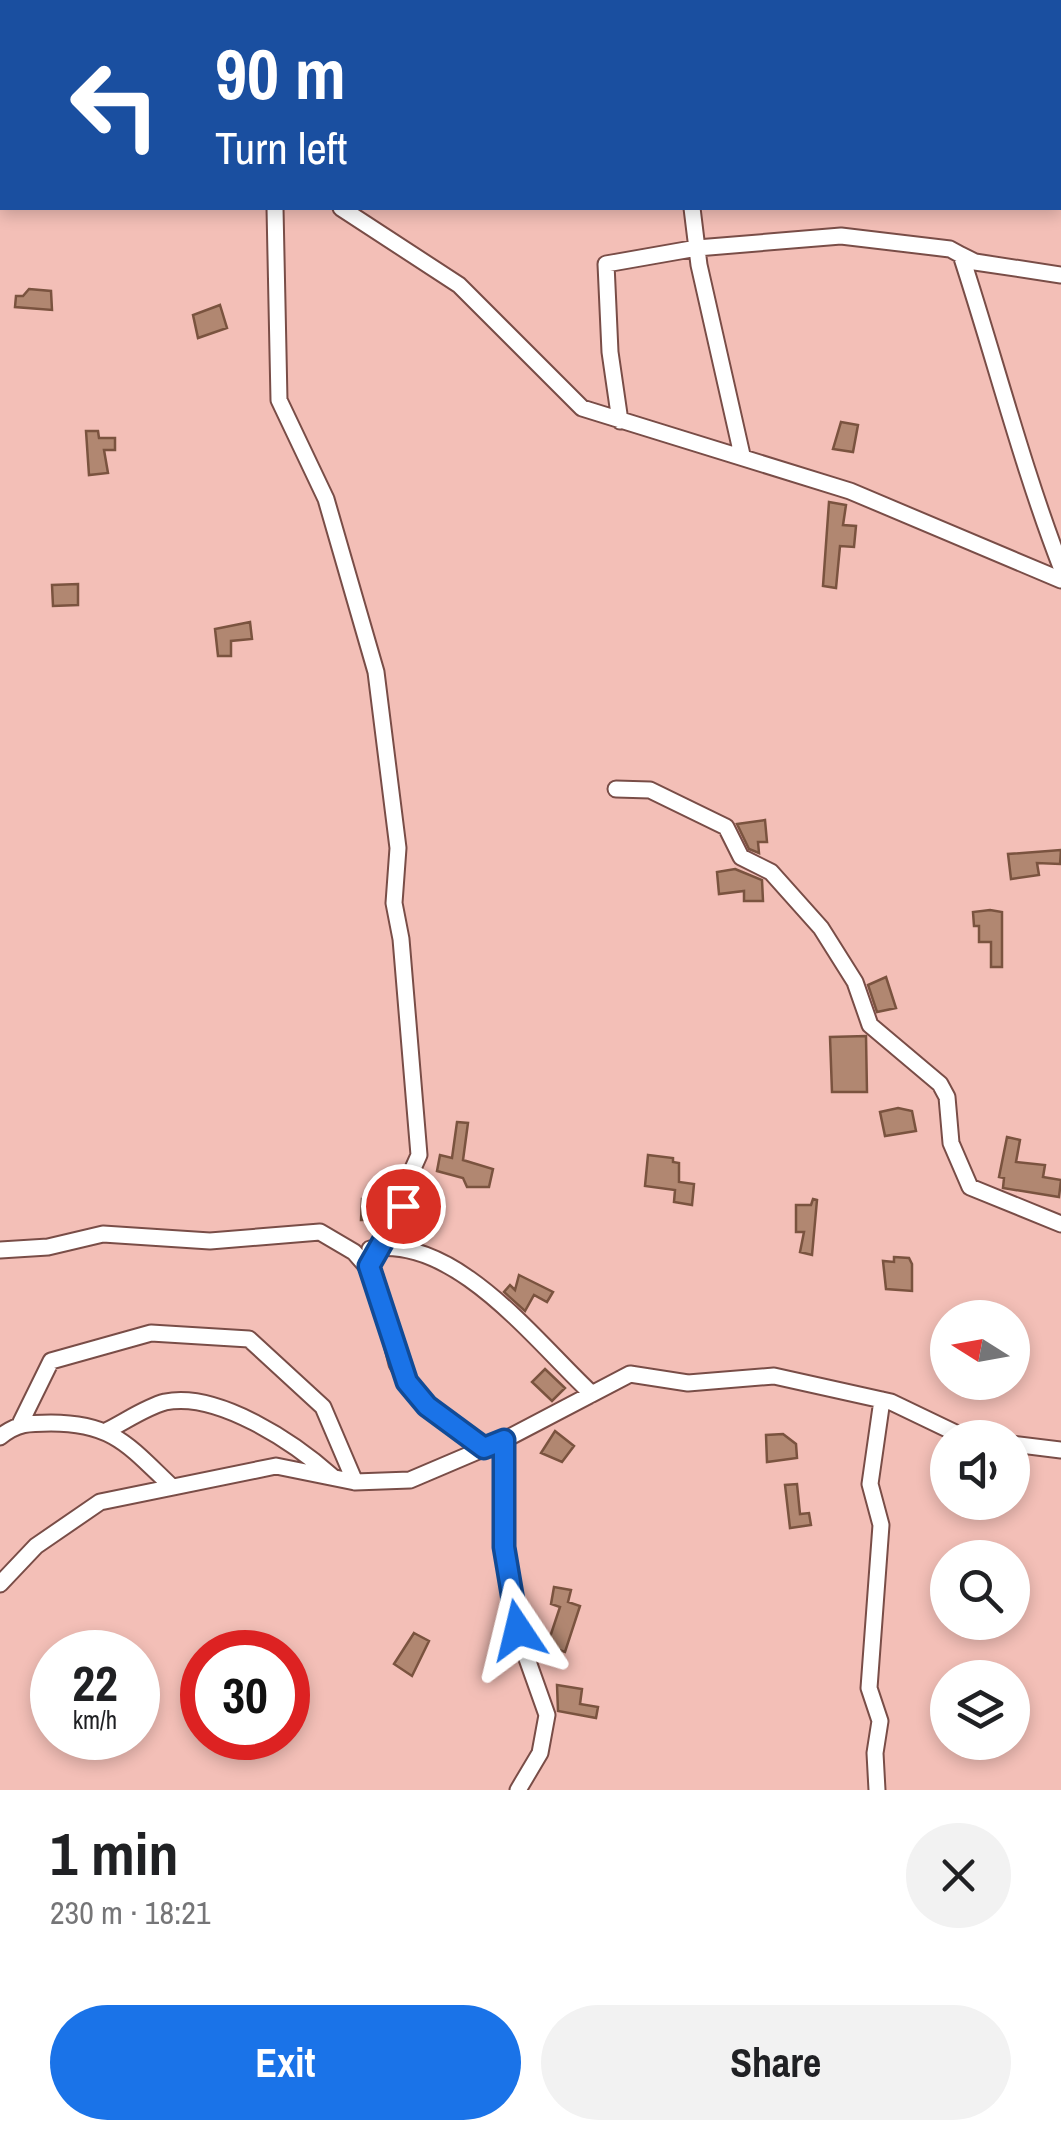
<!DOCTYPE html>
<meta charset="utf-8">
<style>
:root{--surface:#fff;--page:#f2f2f2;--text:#202124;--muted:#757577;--accent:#1a73e8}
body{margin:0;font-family:"Archivo Narrow",sans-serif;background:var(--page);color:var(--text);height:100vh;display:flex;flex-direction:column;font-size:38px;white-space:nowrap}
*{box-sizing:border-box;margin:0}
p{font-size:32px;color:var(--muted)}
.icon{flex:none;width:55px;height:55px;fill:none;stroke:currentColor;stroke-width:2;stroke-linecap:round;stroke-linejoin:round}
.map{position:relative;height:1790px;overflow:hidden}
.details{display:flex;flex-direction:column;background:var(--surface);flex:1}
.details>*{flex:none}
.top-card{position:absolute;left:0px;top:0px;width:1062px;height:210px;box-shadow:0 5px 15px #0003;background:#1a4fa0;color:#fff;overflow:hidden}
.needle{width:65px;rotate:281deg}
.controls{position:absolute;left:930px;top:1300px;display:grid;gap:20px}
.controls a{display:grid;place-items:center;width:100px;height:100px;border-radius:50%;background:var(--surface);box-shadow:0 5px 15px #0003;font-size:50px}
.speed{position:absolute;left:30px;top:1630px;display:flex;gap:20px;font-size:50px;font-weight:700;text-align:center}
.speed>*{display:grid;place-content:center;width:130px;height:130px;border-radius:50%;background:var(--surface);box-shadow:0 5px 15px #0003;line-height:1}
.speed small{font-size:25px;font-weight:400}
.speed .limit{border:15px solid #d22;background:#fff;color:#111}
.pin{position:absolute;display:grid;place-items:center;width:85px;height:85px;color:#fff;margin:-42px;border:5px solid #fff;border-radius:50%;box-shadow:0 2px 10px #0007}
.me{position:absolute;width:110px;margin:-55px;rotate:350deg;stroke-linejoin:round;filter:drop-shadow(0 0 8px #0008)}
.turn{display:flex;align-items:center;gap:35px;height:210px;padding:0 50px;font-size:45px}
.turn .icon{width:130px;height:130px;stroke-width:2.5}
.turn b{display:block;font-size:70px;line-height:85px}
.round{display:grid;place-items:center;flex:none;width:105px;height:105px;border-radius:52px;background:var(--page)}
.overview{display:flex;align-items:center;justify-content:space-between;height:170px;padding:0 50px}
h1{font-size:60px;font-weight:800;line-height:75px}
.action{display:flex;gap:20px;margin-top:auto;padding:20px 50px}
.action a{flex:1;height:115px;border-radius:60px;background:var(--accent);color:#fff;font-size:40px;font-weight:800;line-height:115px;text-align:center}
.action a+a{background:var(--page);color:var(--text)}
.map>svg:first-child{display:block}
.building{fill:#b18771;stroke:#7a533f;stroke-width:2.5}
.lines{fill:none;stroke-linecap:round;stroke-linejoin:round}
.minor-casing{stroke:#794d47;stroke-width:19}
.minor{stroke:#fff;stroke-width:15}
.route-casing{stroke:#114b97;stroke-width:25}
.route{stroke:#1a73e8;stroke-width:18}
</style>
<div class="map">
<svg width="1061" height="1790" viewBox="0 0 1061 1790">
<rect width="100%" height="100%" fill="#f3bfb7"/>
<path class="building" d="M 29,289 L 51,291 L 52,310 L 15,307 L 16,296 L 23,296 Z
M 220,305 L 227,328 L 198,338 L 193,315 Z
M 841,422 L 858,425 L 853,452 L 833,449 Z
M 86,431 L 98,431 L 99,438 L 115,438 L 115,450 L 104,450 L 108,473 L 89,475 Z
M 829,502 L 846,505 L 843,525 L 856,526 L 854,547 L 840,546 L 836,588 L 823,586 Z
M 78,584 L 78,605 L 53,606 L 52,585 Z
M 250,622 L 252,639 L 231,641 L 231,656 L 218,656 L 215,629 Z
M 765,820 L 767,842 L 758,842 L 759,853 L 749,849 L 737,824 Z
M 1061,850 L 1060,864 L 1037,863 L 1039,875 L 1011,879 L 1008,854 Z
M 735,869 L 762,880 L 763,901 L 744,901 L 744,891 L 719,894 L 717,872 Z
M 990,910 L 1002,912 L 1002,967 L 991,967 L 991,942 L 979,942 L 979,926 L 974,926 L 973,912 Z
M 886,977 L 896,1008 L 877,1012 L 868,985 Z
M 866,1036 L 867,1092 L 832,1092 L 830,1037 Z
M 898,1108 L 912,1111 L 916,1131 L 885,1136 L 880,1112 Z
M 457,1122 L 468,1123 L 463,1160 L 493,1169 L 489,1187 L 467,1187 L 463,1178 L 437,1171 L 440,1155 L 452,1158 Z
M 1007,1137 L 1020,1140 L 1016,1162 L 1045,1165 L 1043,1177 L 1061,1180 L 1059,1197 L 1003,1188 L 1004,1178 L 999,1177 Z
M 648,1155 L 673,1158 L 673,1162 L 679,1163 L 679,1182 L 694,1184 L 692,1205 L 674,1202 L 675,1190 L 645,1186 Z
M 362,1199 L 391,1200 L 385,1220 L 361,1220 Z
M 813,1199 L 817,1200 L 812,1255 L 800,1252 L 804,1232 L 796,1232 L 796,1205 L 811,1205 Z
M 894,1257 L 909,1258 L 912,1264 L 912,1291 L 886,1289 L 883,1261 L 894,1262 Z
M 519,1275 L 553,1292 L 547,1302 L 534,1295 L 525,1311 L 504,1292 L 510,1285 L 515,1290 Z
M 545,1369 L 565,1388 L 552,1401 L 532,1382 Z
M 555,1431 L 574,1446 L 562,1462 L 541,1453 Z
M 783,1434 L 796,1444 L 797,1458 L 767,1462 L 766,1435 Z
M 797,1484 L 800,1514 L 809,1513 L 811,1525 L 790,1528 L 785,1485 Z
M 554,1587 L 571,1590 L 568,1602 L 580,1606 L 565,1652 L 547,1646 L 560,1607 L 551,1604 Z
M 414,1633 L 429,1641 L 412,1676 L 394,1664 Z
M 557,1685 L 582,1689 L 580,1704 L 598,1707 L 596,1718 L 558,1711 Z"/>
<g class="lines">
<g class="minor-casing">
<path id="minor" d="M 0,67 L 2,68
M 275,208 L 279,400 L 326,499 L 376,672 L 398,848 L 394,903 L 401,939 L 419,1155 L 407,1182 L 402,1214 L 369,1266
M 341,208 L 459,285 L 582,408 L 850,491 L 1061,580
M 692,208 L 699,265 L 742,455
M 961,255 L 975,262 L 1061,275
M 620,421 L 610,352 L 606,264 L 697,248 L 841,236 L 950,249 L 961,255 C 995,359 1022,466 1061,567
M 616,789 L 650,790 L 726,827 L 741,857 L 771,872 L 821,928 L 855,982 L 870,1025 L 940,1084 L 947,1097 L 951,1143 L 970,1187 L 1061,1224
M 370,1249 C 455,1234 535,1341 592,1394
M 0,1250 L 48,1247 L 103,1234 L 210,1241 L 320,1232 L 354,1252 L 375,1276 L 397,1364 L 407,1382 L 427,1406 L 484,1448
M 21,1422 L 51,1361 L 151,1333 L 249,1339 L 323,1407 L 355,1482
M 108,1430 C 126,1421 146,1407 165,1402 C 218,1391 295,1443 333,1477
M 0,1437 C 17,1423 29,1423 51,1423 C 113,1423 129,1446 171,1486
M 504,1440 L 505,1561 L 520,1639 L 547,1715 L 540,1753 L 518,1790
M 1012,1444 L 1061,1450
M 0,1584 L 36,1546 L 100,1502 L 276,1466 L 355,1482 L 410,1480 L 504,1440 L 630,1374 L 688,1383 L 774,1376 L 891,1402 L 966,1438
M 877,1790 L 875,1753 L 880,1721 L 869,1688 L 881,1525 L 870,1484 L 882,1400"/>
</g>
<use href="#minor" class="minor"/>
</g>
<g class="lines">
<g class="route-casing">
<path id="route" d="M 403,1206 L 369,1266 L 407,1382 L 427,1406 L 484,1448 L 504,1440 L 504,1547 L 518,1630"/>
</g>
<use href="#route" class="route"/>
</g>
</svg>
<div class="controls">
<a><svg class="needle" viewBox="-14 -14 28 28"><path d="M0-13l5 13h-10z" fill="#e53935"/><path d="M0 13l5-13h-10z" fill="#757577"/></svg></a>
<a><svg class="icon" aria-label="sound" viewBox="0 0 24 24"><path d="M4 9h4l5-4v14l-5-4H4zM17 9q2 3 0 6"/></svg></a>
<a><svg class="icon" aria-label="search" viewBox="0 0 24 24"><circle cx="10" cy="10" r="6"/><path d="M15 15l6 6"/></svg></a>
<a><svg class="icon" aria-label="layers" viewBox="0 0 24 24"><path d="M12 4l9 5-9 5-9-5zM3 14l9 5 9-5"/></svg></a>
</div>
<div class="speed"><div>22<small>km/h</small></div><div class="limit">30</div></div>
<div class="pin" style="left:403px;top:1206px;background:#d93025"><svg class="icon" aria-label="arrive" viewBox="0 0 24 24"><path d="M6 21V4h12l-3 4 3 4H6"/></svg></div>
<svg class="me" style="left:518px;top:1630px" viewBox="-20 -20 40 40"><path d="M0-17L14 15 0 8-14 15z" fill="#1a73e8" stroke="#fff" stroke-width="4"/></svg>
<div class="top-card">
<div class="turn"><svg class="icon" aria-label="left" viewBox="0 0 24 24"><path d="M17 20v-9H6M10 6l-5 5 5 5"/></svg><div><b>90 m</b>Turn left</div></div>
</div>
</div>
<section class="details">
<div class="overview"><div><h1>1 min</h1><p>230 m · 18:21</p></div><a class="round"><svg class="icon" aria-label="close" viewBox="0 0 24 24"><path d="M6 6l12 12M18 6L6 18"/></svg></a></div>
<div class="action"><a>Exit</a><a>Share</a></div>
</section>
